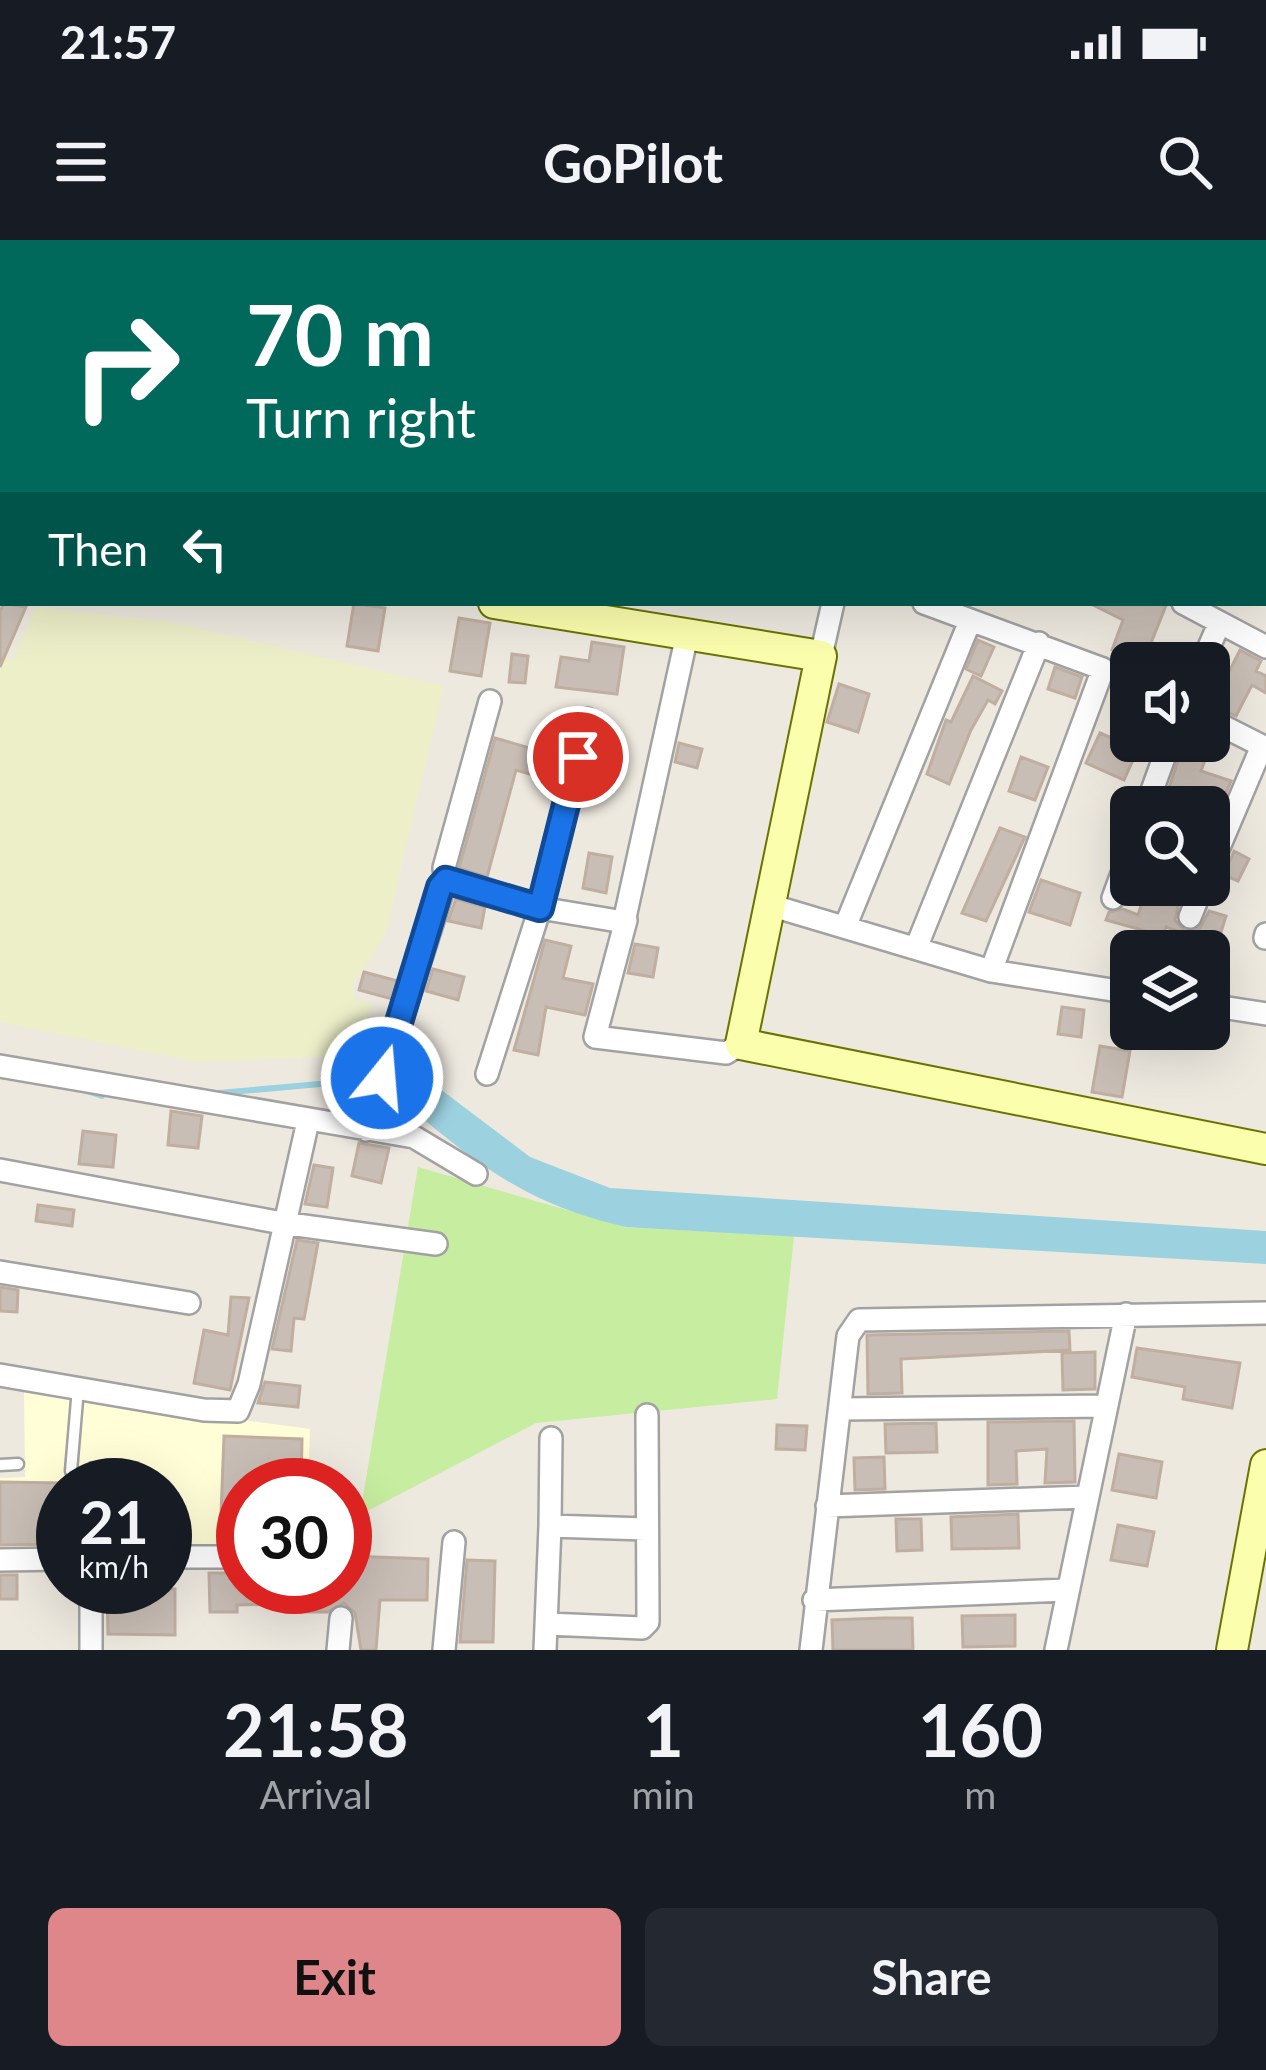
<!DOCTYPE html>
<style>
:root{--surface:#171b24;--page:#242831;--text:#f1f3f6;--muted:#9ea1a6;--accent:#de8689}
body{margin:0;font-family:Lato,sans-serif;background:var(--page);color:var(--text);height:100vh;display:flex;flex-direction:column;font-size:45px;white-space:nowrap}
*{box-sizing:border-box;margin:0}
p{font-size:39px;color:var(--muted)}
.icon{flex:none;width:66px;height:66px;fill:none;stroke:currentColor;stroke-width:2;stroke-linecap:round;stroke-linejoin:round}
.map{position:relative;height:1410px;overflow:hidden}
.details{display:flex;flex-direction:column;background:var(--surface);flex:1}
.details>*{flex:none}
.hud{position:absolute;left:0px;top:0px;width:1266px;height:366px;box-shadow:0 12px 48px #0002;background:#00695c;color:#fff;overflow:hidden}
.tools{position:absolute;left:1110px;top:402px;display:grid;gap:24px}
.tools a{display:grid;place-items:center;width:120px;height:120px;border-radius:18px;background:var(--surface);box-shadow:0 12px 48px #0002;font-size:60px}
.speed{position:absolute;left:36px;top:1218px;display:flex;gap:24px;font-size:60px;font-weight:700;text-align:center}
.speed>*{display:grid;place-content:center;width:156px;height:156px;border-radius:50%;background:var(--surface);box-shadow:0 12px 48px #0002;line-height:1}
.speed small{font-size:30px;font-weight:400}
.speed .limit{border:18px solid #d22;background:#fff;color:#111}
.pin{position:absolute;display:grid;place-items:center;width:102px;height:102px;color:#fff;margin:-51px;border:6px solid #fff;border-radius:50%;box-shadow:0 3px 12px #0007}
.me{position:absolute;width:132px;margin:-66px;rotate:17deg;stroke-linejoin:round;filter:drop-shadow(0 0 9px #0008)}
.turn{display:flex;align-items:center;gap:42px;height:252px;padding:0 48px;font-size:54px}
.turn .icon{width:156px;height:156px;stroke-width:2.5}
.turn b{display:block;font-size:84px;line-height:102px}
.then{display:flex;align-items:center;height:114px;padding:0 48px;background:#0003;gap:24px;font-size:45px}
.eta{display:flex;justify-content:space-evenly;align-items:center;height:204px;text-align:center}
.eta b{font-size:72px;font-weight:700;line-height:84px}
.action{display:flex;gap:24px;margin-top:auto;padding:24px 48px}
.action a{flex:1;height:138px;border-radius:18px;background:var(--accent);color:#111;font-size:48px;font-weight:700;line-height:138px;text-align:center}
.action a+a{background:var(--page);color:var(--text)}
.status{display:flex;justify-content:space-between;align-items:center;height:84px;padding:0 60px;background:var(--surface);direction:ltr}
.status svg{height:33px;fill:currentColor}
header{display:flex;justify-content:space-between;align-items:center;height:156px;padding:0 48px;background:var(--surface);font-size:54px;font-weight:700}
.map>svg:first-child{display:block}
.education{fill:#fffed7}
.farmland{fill:#ecefc8}
.grass{fill:#c7eda0}
.water{fill:#9cd1df}
.lines{fill:none;stroke-linecap:round;stroke-linejoin:round}
.stream{stroke:#9cd1df;stroke-width:6}
.building{fill:#c9beb5;stroke:#c0aea1;stroke-width:3}
.lane-casing{stroke:#a2a2a2;stroke-width:15}
.street-casing{stroke:#a2a2a2;stroke-width:26}
.secondary-casing{stroke:#697400;stroke-width:34}
.lane{stroke:#fff;stroke-width:10}
.street{stroke:#fff;stroke-width:21}
.secondary{stroke:#fbfead;stroke-width:30}
.route-casing{stroke:#114b97;stroke-width:30}
.route{stroke:#1a73e8;stroke-width:21}
</style>
<div class="status"><b>21:57</b><svg viewBox="0 0 49 12"><path d="M0 12V9h3v3zM5 12V6h3v6zM10 12V3h3v9zM15 12V0h3v12zM26 1h20v11H26zM47 4h2v5h-2z"/></svg></div>
<header><svg class="icon" aria-label="menu" viewBox="0 0 24 24"><path d="M4 6h16M4 12h16M4 18h16"/></svg>GoPilot<svg class="icon" aria-label="search" viewBox="0 0 24 24"><circle cx="10" cy="10" r="6"/><path d="M15 15l6 6"/></svg></header>
<div class="map">
<svg width="1266" height="1410" viewBox="0 0 1266 1410">
<rect width="100%" height="100%" fill="#eee9df"/>
<path class="education" d="M 24,1151 L 310,1189 L 308,1245 L 243,1245 L 243,1310 L 165,1310 L 165,1245 L 63,1245 L 63,1310 L 0,1310 L 0,1238 L 25,1237 Z"/>
<path class="farmland" d="M 36,367 L 176,383 L 444,446 L 386,692 L 352,747 L 356,760 L 371,764 L 363,815 L 197,822 L 0,782 L 0,417 L 13,419 Z"/>
<path class="grass" d="M 418,927 L 626,987 L 794,996 L 777,1159 L 536,1183 L 360,1275 Z"/>
<path class="water" d="M 411,827 L 530,917 L 610,948 L 1266,991 L 1266,1024 L 626,987 C 523,963 477,924 398,858 Z"/>
<g class="lines">
<path class="stream" d="M 87,851 L 102,856
M 219,853 L 376,839"/>
</g>
<path class="building" d="M 4,363 L 26,367 L 0,427 L 0,371 Z
M 354,363 L 385,368 L 378,411 L 347,406 Z
M 1089,363 L 1167,363 L 1143,423 L 1112,410 L 1123,380 Z
M 459,378 L 490,383 L 481,436 L 450,431 Z
M 978,400 L 994,407 L 981,436 L 966,429 Z
M 592,402 L 624,407 L 617,454 L 556,447 L 561,417 L 589,421 Z
M 1240,410 L 1261,421 L 1256,431 L 1266,436 L 1266,453 L 1252,445 L 1236,476 L 1212,465 Z
M 512,414 L 528,416 L 525,443 L 509,442 Z
M 1055,427 L 1082,437 L 1075,458 L 1048,449 Z
M 973,436 L 1002,451 L 995,464 L 988,460 L 971,490 L 949,544 L 927,534 L 946,480 L 951,482 Z
M 839,444 L 869,454 L 858,492 L 827,482 Z
M 1100,493 L 1138,509 L 1124,540 L 1086,523 Z
M 495,498 L 554,515 L 547,539 L 516,530 L 487,637 L 459,628 Z
M 1185,501 L 1212,501 L 1201,531 L 1231,541 L 1218,572 L 1167,553 Z
M 679,503 L 702,509 L 697,528 L 675,522 Z
M 1021,517 L 1048,527 L 1035,560 L 1009,551 Z
M 1000,588 L 1025,597 L 986,681 L 962,673 Z
M 1234,611 L 1249,619 L 1238,641 L 1224,635 Z
M 589,613 L 612,617 L 606,653 L 583,648 Z
M 1041,640 L 1080,653 L 1070,685 L 1029,672 Z
M 1146,651 L 1179,663 L 1175,680 L 1185,691 L 1200,688 L 1209,671 L 1226,676 L 1217,705 L 1166,687 L 1163,696 L 1106,680 L 1109,672 L 1123,669 L 1138,675 Z
M 456,659 L 485,667 L 481,688 L 448,681 Z
M 545,700 L 571,706 L 563,738 L 593,744 L 585,775 L 546,767 L 538,815 L 514,810 Z
M 635,704 L 658,708 L 653,737 L 628,733 Z
M 433,729 L 464,737 L 458,760 L 426,751 Z
M 364,732 L 398,741 L 392,759 L 359,750 Z
M 1062,767 L 1084,770 L 1081,797 L 1058,794 Z
M 1100,806 L 1130,811 L 1122,857 L 1092,852 Z
M 171,871 L 202,876 L 198,908 L 168,905 Z
M 83,891 L 116,895 L 113,927 L 79,924 Z
M 359,903 L 389,908 L 381,943 L 352,936 Z
M 314,925 L 333,928 L 327,967 L 305,964 Z
M 38,965 L 74,970 L 72,986 L 36,981 Z
M 297,1000 L 318,1003 L 304,1079 L 294,1078 L 291,1111 L 272,1109 Z
M 0,1047 L 18,1050 L 17,1072 L 0,1071 Z
M 231,1057 L 249,1058 L 230,1150 L 194,1143 L 204,1090 L 228,1095 Z
M 1069,1091 L 1070,1110 L 901,1119 L 902,1153 L 868,1154 L 867,1095 Z
M 1137,1108 L 1240,1123 L 1232,1168 L 1183,1159 L 1185,1147 L 1132,1137 Z
M 1095,1112 L 1095,1149 L 1063,1150 L 1062,1113 Z
M 265,1142 L 300,1146 L 298,1167 L 258,1163 Z
M 1074,1181 L 1075,1242 L 1045,1243 L 1047,1209 L 1016,1211 L 1017,1244 L 988,1245 L 988,1182 Z
M 936,1183 L 937,1212 L 886,1213 L 885,1184 Z
M 777,1185 L 807,1186 L 805,1210 L 776,1209 Z
M 224,1196 L 302,1199 L 301,1245 L 243,1245 L 243,1302 L 220,1302 Z
M 1119,1214 L 1162,1222 L 1156,1258 L 1112,1250 Z
M 884,1217 L 885,1249 L 855,1250 L 854,1218 Z
M 0,1242 L 63,1243 L 63,1304 L 0,1305 Z
M 1018,1274 L 1019,1308 L 952,1309 L 951,1277 Z
M 896,1279 L 921,1279 L 922,1310 L 897,1311 Z
M 1118,1285 L 1154,1292 L 1147,1326 L 1111,1320 Z
M 349,1316 L 428,1319 L 427,1360 L 380,1360 L 376,1410 L 361,1410 L 355,1373 L 344,1363 L 328,1372 L 285,1372 L 285,1364 L 237,1365 L 237,1372 L 210,1372 L 209,1333 L 236,1333 L 236,1347 L 345,1347 Z
M 467,1320 L 495,1321 L 493,1402 L 460,1402 Z
M 0,1335 L 17,1335 L 17,1359 L 0,1359 Z
M 107,1348 L 175,1349 L 175,1395 L 108,1394 Z
M 1015,1375 L 1015,1406 L 963,1407 L 962,1376 Z
M 883,1378 L 912,1378 L 913,1410 L 833,1410 L 832,1380 Z"/>
<g class="lines">
<g class="lane-casing">
<path id="lane" d="M 0,207 L 3,208
M 0,1225 L 18,1224
M 71,1231 L 78,1148"/>
</g>
<g class="street-casing">
<path id="street" d="M 523,0 L 528,3
M 713,0 L 718,3
M 887,0 L 892,3
M 934,3 L 935,0
M 0,120 L 3,122
M 1263,133 L 1266,127
M 1263,199 L 1266,201
M 1263,295 L 1266,296
M 924,363 L 1103,429 L 991,731
M 1183,363 L 1266,407
M 821,416 L 833,363
M 1202,423 L 1219,384
M 1209,479 L 1266,508
M 1146,567 L 1170,501
M 1209,631 L 1262,506
M 446,640 L 540,668 L 624,682 L 687,395
M 1113,658 L 1131,609
M 773,666 L 991,731 L 1131,753
M 1190,677 L 1203,645
M 626,680 L 595,797 L 726,813 L 741,804
M 845,687 L 970,381
M 1265,698 L 1266,694
M 916,708 L 1039,403
M 1209,765 L 1266,774
M 0,826 L 414,897 L 476,934
M 487,834 L 540,668 L 587,479
M 366,890 L 446,640 L 444,628 L 490,461
M 0,930 L 282,983 L 436,1004
M 0,1032 L 189,1063
M 0,1135 L 204,1170 L 238,1171 L 249,1144 L 308,881
M 842,1169 L 1106,1166
M 827,1266 L 1086,1257
M 550,1286 L 551,1198
M 165,1317 L 243,1317
M 0,1320 L 63,1319
M 814,1360 L 1066,1350
M 547,1384 L 642,1388 L 648,1382 L 647,1175
M 91,1410 L 91,1347
M 338,1410 L 341,1378
M 444,1410 L 454,1302
M 545,1410 L 550,1286 L 646,1289
M 811,1410 L 848,1096 L 859,1080 L 1266,1073
M 1056,1410 L 1126,1074"/>
</g>
<g class="secondary-casing">
<path id="secondary" d="M 1247,0 L 1251,3
M 167,3 L 169,0
M 197,3 L 198,0
M 0,267 L 3,262
M 0,304 L 3,300
M 494,363 L 821,416 L 741,804 L 1266,909
M 1232,1410 L 1266,1225"/>
</g>
<use href="#lane" class="lane"/>
<use href="#street" class="street"/>
<use href="#secondary" class="secondary"/>
</g>
<g class="lines">
<g class="route-casing">
<path id="route" d="M 382,838 L 440,647 L 446,640 L 540,668 L 578,517"/>
</g>
<use href="#route" class="route"/>
</g>
</svg>
<div class="tools">
<a><svg class="icon" aria-label="sound" viewBox="0 0 24 24"><path d="M4 9h4l5-4v14l-5-4H4zM17 9q2 3 0 6"/></svg></a>
<a><svg class="icon" aria-label="search" viewBox="0 0 24 24"><circle cx="10" cy="10" r="6"/><path d="M15 15l6 6"/></svg></a>
<a><svg class="icon" aria-label="layers" viewBox="0 0 24 24"><path d="M12 4l9 5-9 5-9-5zM3 14l9 5 9-5"/></svg></a>
</div>
<div class="speed"><div>21<small>km/h</small></div><div class="limit">30</div></div>
<div class="pin" style="left:578px;top:517px;background:#d93025"><svg class="icon" aria-label="arrive" viewBox="0 0 24 24"><path d="M6 21V4h12l-3 4 3 4H6"/></svg></div>
<svg class="me" style="left:382px;top:838px" viewBox="-20 -20 40 40"><circle r="17" fill="#1a73e8" stroke="#fff" stroke-width="3"/><path d="M0-11L8 9 0 5-8 9z" fill="#fff"/></svg>
<div class="hud">
<div class="turn"><svg class="icon" aria-label="right" viewBox="0 0 24 24"><path d="M7 20v-9h11M14 6l5 5-5 5"/></svg><div><b>70 m</b>Turn right</div></div>
<div class="then">Then<svg class="icon" aria-label="left" viewBox="0 0 24 24"><path d="M17 20v-9H6M10 6l-5 5 5 5"/></svg></div>
</div>
</div>
<section class="details">
<div class="eta">
<div><b>21:58</b><p>Arrival</p></div>
<div><b>1</b><p>min</p></div>
<div><b>160</b><p>m</p></div>
</div>
<div class="action"><a>Exit</a><a>Share</a></div>
</section>
